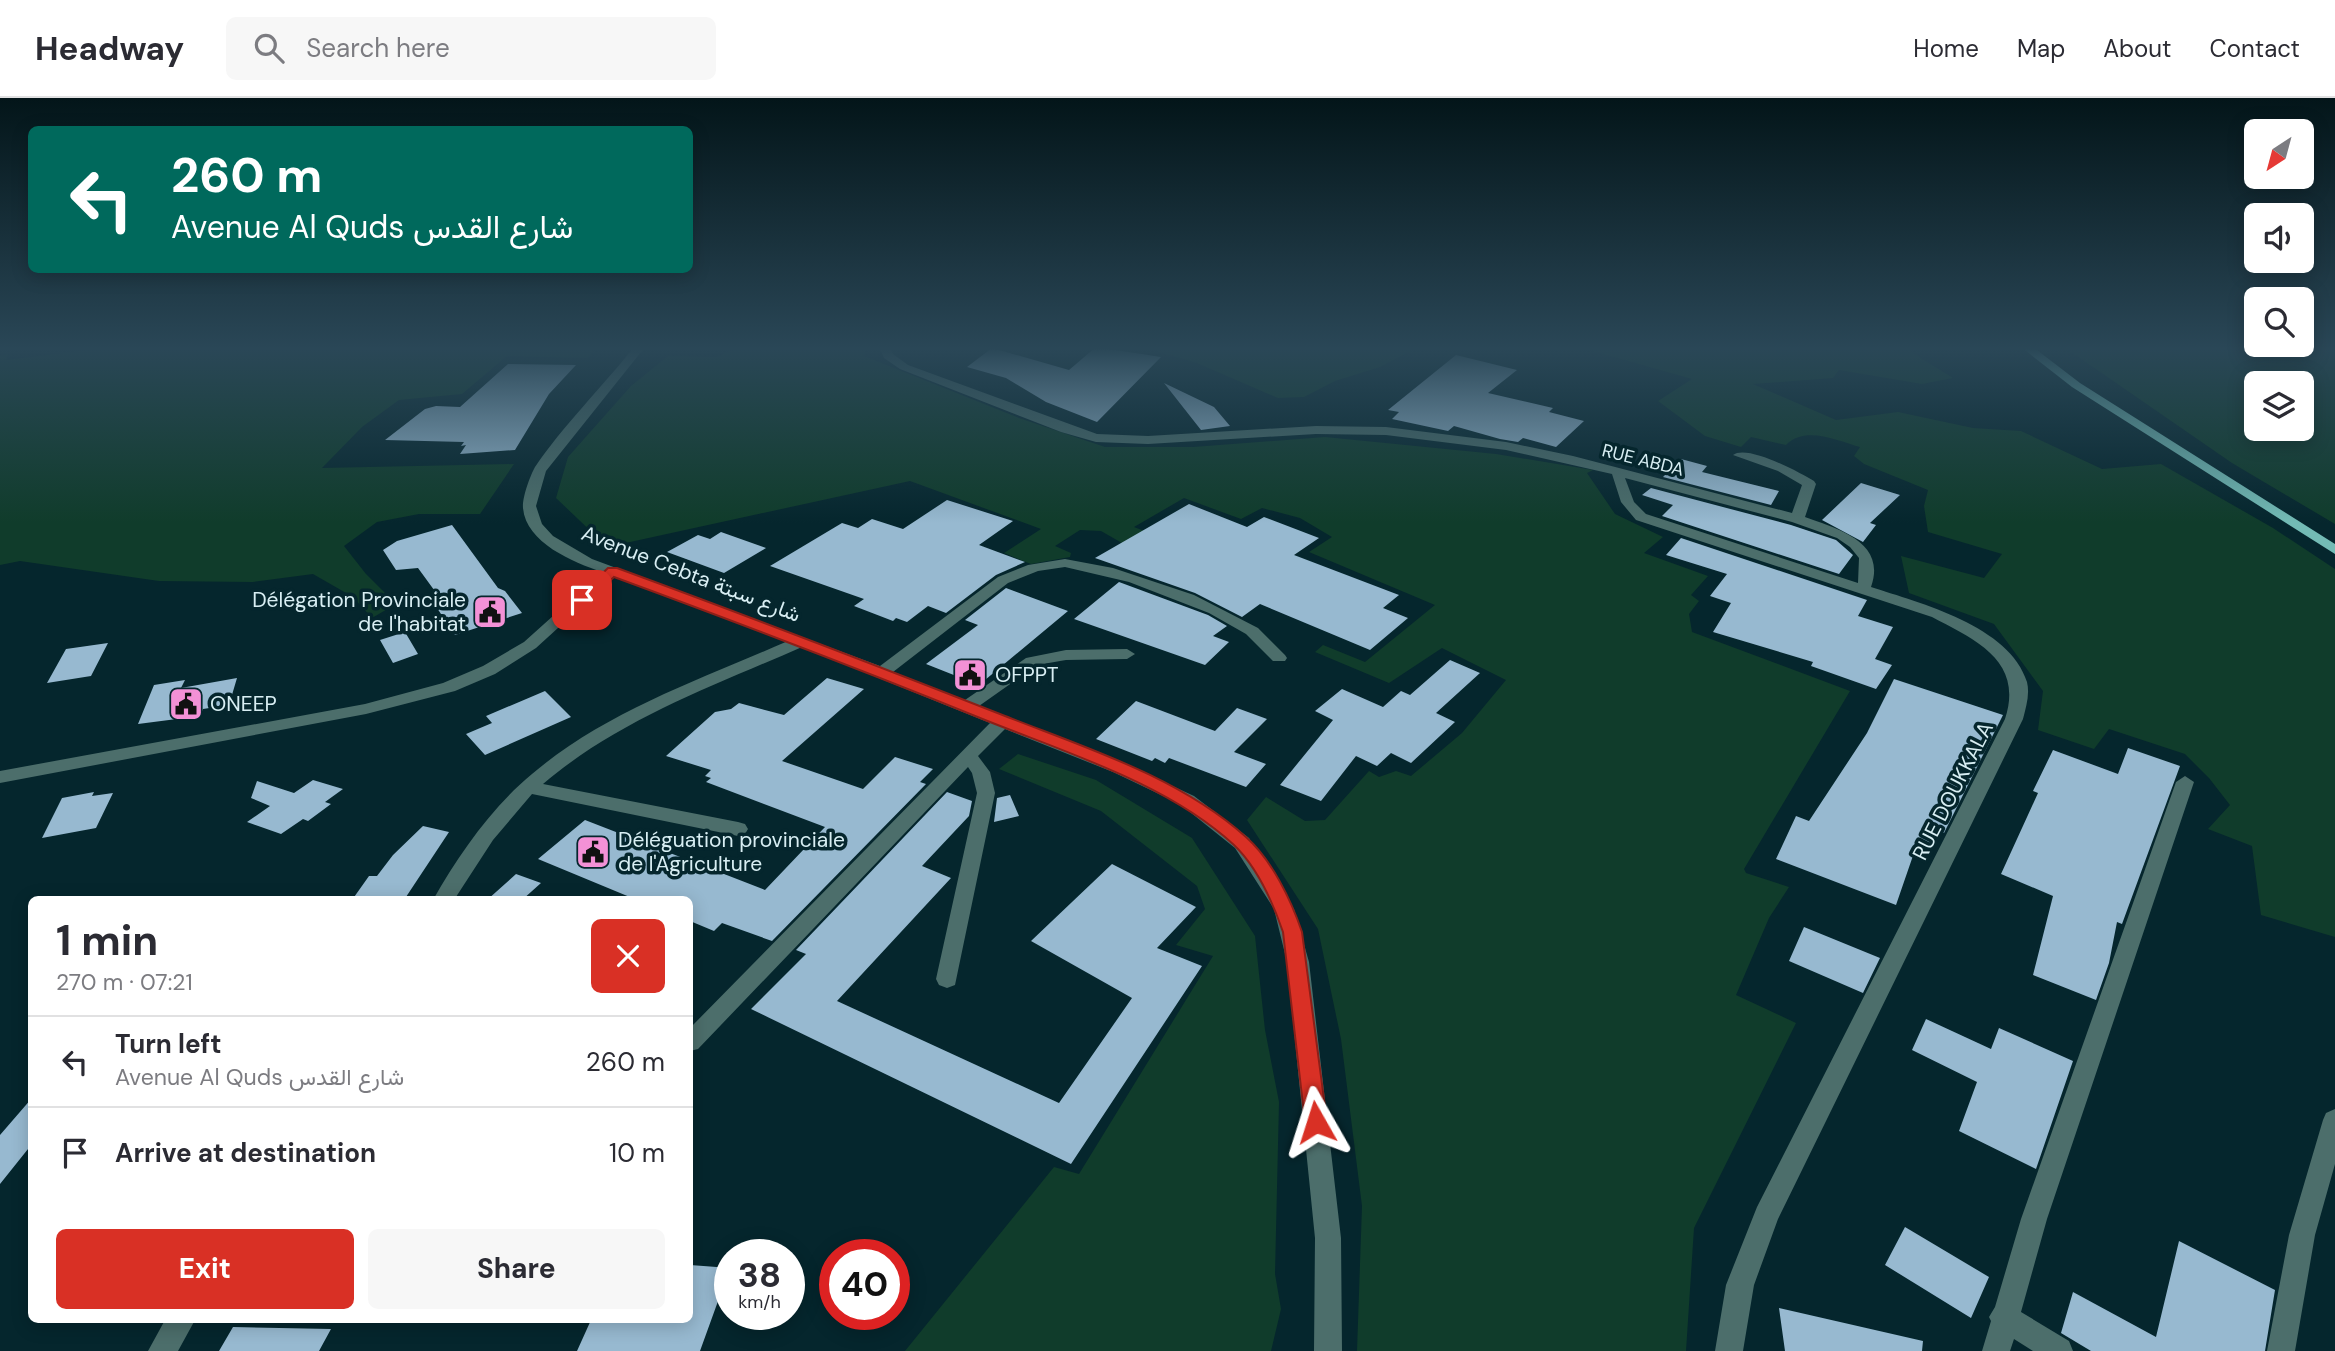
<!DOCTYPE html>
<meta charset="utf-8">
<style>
:root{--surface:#fff;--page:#f7f7f7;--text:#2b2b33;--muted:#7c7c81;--line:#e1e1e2;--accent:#d93025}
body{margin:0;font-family:"DM Sans",Vazirmatn,sans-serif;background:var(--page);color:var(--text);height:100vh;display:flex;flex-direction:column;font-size:26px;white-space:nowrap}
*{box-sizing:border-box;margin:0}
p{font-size:23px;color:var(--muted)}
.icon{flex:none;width:38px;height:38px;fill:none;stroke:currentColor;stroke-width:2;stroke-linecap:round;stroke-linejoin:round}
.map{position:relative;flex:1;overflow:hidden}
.side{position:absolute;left:28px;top:798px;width:665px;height:427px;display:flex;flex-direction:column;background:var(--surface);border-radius:10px;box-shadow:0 4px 18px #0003}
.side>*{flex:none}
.hud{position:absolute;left:28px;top:28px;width:665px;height:147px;border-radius:10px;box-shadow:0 4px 18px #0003;background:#00695c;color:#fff;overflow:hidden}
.needle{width:46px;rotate:216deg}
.buttons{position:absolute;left:2244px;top:21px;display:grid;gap:14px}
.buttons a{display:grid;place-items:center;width:70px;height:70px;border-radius:10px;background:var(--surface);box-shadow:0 4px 18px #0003;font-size:35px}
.speed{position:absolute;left:714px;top:1141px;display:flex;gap:14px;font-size:35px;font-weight:700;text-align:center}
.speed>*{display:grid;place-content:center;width:91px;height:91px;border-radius:50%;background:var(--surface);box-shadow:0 4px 18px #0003;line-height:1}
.speed small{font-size:18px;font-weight:400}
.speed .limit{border:10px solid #d22;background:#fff;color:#111}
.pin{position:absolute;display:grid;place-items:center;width:60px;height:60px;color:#fff;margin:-30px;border-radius:14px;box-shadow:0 4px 10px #0006}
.me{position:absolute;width:77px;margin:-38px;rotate:354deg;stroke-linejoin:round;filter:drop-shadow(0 0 5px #0008)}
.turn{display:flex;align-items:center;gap:24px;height:147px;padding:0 28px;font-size:32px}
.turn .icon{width:91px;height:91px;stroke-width:2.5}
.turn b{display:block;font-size:49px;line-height:60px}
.round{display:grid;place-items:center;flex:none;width:74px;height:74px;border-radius:10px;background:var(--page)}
.summary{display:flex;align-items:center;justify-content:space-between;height:119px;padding:0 28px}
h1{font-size:42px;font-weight:700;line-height:52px}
.cta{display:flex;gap:14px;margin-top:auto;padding:14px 28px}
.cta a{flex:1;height:80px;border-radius:10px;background:var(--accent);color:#fff;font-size:28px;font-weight:700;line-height:80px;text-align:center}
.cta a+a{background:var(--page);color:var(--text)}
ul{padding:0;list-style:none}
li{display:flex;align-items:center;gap:21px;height:91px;padding:0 28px;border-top:2px solid var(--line)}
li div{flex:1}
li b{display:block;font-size:26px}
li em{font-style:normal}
header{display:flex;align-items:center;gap:42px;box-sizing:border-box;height:98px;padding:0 35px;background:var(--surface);border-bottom:2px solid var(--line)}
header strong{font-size:33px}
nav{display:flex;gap:38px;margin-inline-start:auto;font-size:24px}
.search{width:490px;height:63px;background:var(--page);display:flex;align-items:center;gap:18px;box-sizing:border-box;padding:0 24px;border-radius:10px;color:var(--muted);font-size:26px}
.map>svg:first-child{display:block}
.green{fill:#103c2b;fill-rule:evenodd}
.building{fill:#97b9d0}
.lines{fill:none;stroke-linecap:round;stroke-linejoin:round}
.minor{fill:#4c6e6b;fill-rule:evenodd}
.major{fill:#73bbb5;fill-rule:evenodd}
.route{fill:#d93025;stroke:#8d1f18;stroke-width:2}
.labels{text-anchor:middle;stroke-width:7;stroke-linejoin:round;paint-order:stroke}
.far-street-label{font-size:18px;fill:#d8eef3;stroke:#05262d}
.street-label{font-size:21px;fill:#d8eef3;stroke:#05262d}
.poi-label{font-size:21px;fill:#d8eef3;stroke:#05262d;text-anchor:start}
</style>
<header>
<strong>Headway</strong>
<div class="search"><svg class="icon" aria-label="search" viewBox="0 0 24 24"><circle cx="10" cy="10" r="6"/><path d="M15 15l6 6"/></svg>Search here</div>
<nav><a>Home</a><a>Map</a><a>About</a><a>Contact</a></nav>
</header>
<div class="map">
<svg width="2335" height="1253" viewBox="0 0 2335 1253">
<rect width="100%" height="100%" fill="#05262d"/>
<path class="green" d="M 113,249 L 597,249 L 588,260 L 507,258 L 462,296 L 399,302 L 362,329 L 322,370 L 514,366 L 480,416 L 419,416 L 377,424 L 344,448 L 366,476 L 396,506 L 372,520 L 353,499 L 313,476 L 253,484 L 159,483 L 20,463 L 0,467 L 0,258 L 8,256 L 6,262 Z
M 738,249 L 866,249 L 864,258 L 1019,320 L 1105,349 L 1193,349 L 1325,339 L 1496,356 L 1593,372 L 1587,375 L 1615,416 L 1663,439 L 1644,455 L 1708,478 L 1691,497 L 1699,503 L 1689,516 L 1692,534 L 1850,593 L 1744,771 L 1746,775 L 1789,789 L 1769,820 L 1736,897 L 1796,925 L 1694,1130 L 1686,1253 L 1357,1253 L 1362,1108 L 1341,941 L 1318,831 L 1247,722 L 1266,699 L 1305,723 L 1325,722 L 1369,673 L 1379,679 L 1396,673 L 1411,678 L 1462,635 L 1506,582 L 1442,550 L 1389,585 L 1315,554 L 1323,547 L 1365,564 L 1435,507 L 1309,454 L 1332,439 L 1300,420 L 1262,410 L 1241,421 L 1184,400 L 1134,429 L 1168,442 L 1162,451 L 1122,445 L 1101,433 L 1080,432 L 1055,448 L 1071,455 L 1070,459 L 1031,466 L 1004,455 L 1041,431 L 910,383 L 621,446 L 599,441 L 556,400 L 568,359 L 631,288 L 668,258 L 717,259 Z
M 1142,249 L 1418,249 L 1380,269 L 1335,283 L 1304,299 L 1278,300 L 1197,265 Z
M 1579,249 L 1910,249 L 1908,252 L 1953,280 L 1922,286 L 1839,272 L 1833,280 L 1753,286 L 1836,322 L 1898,314 L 1973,330 L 2021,333 L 2102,371 L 2161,366 L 2273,430 L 2335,471 L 2335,839 L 2261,817 L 2252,748 L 2208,731 L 2230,707 L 2209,680 L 2185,656 L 2109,631 L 2094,651 L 2038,632 L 2043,593 L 1994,526 L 1909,495 L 1901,458 L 1984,480 L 2002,456 L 1928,434 L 1924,408 L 1928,392 L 1864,366 L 1854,358 L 1860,349 C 1838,343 1805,327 1786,347 L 1751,339 L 1741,349 L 1705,338 L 1658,303 L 1692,281 Z
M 2064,249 L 2335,249 L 2335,426 L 2232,365 ZM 2301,285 L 2301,331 L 2256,331 L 2256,285 Z
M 1018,656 L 1096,682 L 1192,740 L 1255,838 L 1265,932 L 1279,1004 L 1275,1176 L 1281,1211 L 1271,1253 L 905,1253 L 1054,1069 L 1079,1076 L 1213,858 L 1176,847 L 1205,811 L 1197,788 L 1101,713 L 999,671 Z"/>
<path class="building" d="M 1096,249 L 1161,259 L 1097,324 L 1046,304 L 1006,280 L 967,269 L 992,250 L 1069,272 Z
M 1456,257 L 1517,272 L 1488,295 L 1553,310 L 1549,314 L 1584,323 L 1556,349 L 1523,340 L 1518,344 L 1500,341 L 1454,328 L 1448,333 L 1392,321 L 1399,314 L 1388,312 Z
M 508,266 L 576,267 L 549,296 L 515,352 L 460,356 L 466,347 L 461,348 L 464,344 L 385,342 L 425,311 L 436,308 L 460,309 Z
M 1164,285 L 1214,309 L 1230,328 L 1201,332 Z
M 1681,361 L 1707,368 L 1702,374 L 1779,393 L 1771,407 L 1663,379 Z
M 1861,385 L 1900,397 L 1870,425 L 1876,427 L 1863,444 L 1822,422 Z
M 1651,390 L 1791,427 L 1836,442 L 1853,457 L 1839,476 L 1662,418 L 1673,407 L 1642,397 Z
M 947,402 L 1013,423 L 979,447 L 1025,464 L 996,477 L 946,515 L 928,508 L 907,524 L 896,520 L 893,523 L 854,508 L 864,501 L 770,468 L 842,425 L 858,430 L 872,421 L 903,431 Z
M 1189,406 L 1247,429 L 1264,419 L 1319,440 L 1294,457 L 1399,497 L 1383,510 L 1408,520 L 1370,552 L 1260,506 L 1242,519 L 1195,495 L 1095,460 Z
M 452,427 L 498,490 L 505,493 L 522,515 L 455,537 L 437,510 L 445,507 L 418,470 L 396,472 L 383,452 L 397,443 Z
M 721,434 L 766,450 L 724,475 L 667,454 L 698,437 L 710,441 Z
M 1681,440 L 1867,502 L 1858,518 L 1893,529 L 1875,561 L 1892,567 L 1876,591 L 1811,568 L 1813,564 L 1713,534 L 1731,505 L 1710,498 L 1727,476 L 1666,457 Z
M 1119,484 L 1208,517 L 1227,528 L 1213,538 L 1229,544 L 1205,567 L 1074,521 Z
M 1006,490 L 1068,513 L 979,587 L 926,566 L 978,527 L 965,522 Z
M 405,534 L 418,556 L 393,565 L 380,542 Z
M 108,545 L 91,578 L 47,585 L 66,551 Z
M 1450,562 L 1480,575 L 1436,615 L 1455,624 L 1411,665 L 1391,655 L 1377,668 L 1356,658 L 1321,703 L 1280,687 L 1333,622 L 1315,613 L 1342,591 L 1383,609 L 1401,593 L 1410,597 Z
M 237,580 L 229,607 L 203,611 L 200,618 L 138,626 L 154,587 L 185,582 L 181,590 Z
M 827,580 L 864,591 L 782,663 L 863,691 L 895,659 L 933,671 L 920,684 L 926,686 L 772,843 L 722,825 L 714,833 L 690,823 L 690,802 L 637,802 L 538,761 L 585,722 L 765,792 L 825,729 L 706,684 L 711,680 L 705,678 L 711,672 L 666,658 L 715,614 L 731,611 L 739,605 L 784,617 Z
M 1894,581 L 2003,617 L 1944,735 L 1940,733 L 1929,755 L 1916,749 L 1896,807 L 1776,761 L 1796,718 L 1809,723 L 1867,635 Z
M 545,593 L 571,619 L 485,657 L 466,636 L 492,625 L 486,618 Z
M 1136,603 L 1215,633 L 1237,610 L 1267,621 L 1234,654 L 1266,666 L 1246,689 L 1169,660 L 1165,665 L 1155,660 L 1152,663 L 1096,641 Z
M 2128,650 L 2180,668 L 2122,826 L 2117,824 L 2109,865 L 2096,902 L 2033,877 L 2053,798 L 2001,776 L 2038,695 L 2033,693 L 2053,652 L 2118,676 Z
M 313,682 L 343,691 L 325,704 L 331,706 L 308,723 L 303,721 L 281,736 L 247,724 L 270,708 L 251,700 L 257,683 L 294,695 Z
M 94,694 L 92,698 L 113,695 L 96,730 L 42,740 L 62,700 Z
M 947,694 L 972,703 L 969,718 L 922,768 L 951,780 L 837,903 L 1059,1005 L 1132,900 L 1031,843 L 1112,766 L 1196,809 L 1157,850 L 1202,868 L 1071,1066 L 751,911 L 806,856 L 796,852 Z
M 1010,697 L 1019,718 L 994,724 L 997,700 Z
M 423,728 L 449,734 L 404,802 L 352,802 L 369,778 L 377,778 L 393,757 Z
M 516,776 L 541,785 L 522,802 L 487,802 Z
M 1804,829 L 1880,860 L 1863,895 L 1789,863 Z
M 1926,921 L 1991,951 L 1999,930 L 2073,963 L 2036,1071 L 1959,1033 L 1977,984 L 1912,952 Z
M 32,1000 L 32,1046 L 0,1086 L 0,1037 Z
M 1905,1129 L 1989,1179 L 1971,1220 L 1885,1167 Z
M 2179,1143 L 2275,1192 L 2265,1253 L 2091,1253 L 2061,1235 L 2073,1194 L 2156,1239 Z
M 690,1167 L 730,1170 L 700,1253 L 577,1253 L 591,1222 L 690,1222 Z
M 1779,1210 L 1923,1243 L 1922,1253 L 1785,1253 Z
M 233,1229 L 331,1231 L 319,1253 L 219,1253 Z"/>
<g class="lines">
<path class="minor" d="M 634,249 L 645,249 L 546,373 L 536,408 L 542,426 L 553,438 L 592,461 L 880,568 L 998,479 L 1028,467 L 1065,461 L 1113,470 L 1194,497 L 1258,530 L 1285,557 L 1287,560 L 1285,563 L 1273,563 L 1246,536 L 1209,515 L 1129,484 L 1065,469 L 1038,473 L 1008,485 L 893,574 L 965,602 L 1026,560 L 1066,552 L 1127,551 L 1135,556 L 1127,561 L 1066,562 L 1037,567 L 979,608 L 1125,666 L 1194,698 L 1249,740 L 1294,811 L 1309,864 L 1341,1140 L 1342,1253 L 1314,1253 L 1315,1140 L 1287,864 L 1274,811 L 1235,750 L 1180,706 L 1113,674 L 1005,631 L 978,658 L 990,674 L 995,695 L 955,887 L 947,890 L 939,887 L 936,881 L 977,695 L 972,675 L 968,669 L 698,951 L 690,953 L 690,930 L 990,625 L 802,549 C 713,588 618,622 543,686 L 738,724 L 745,726 L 748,731 L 745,736 L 738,738 L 532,696 L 493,742 L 454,802 L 433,802 C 459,756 492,709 532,676 C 605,614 701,581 788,543 L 614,479 L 536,550 L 495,576 L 455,593 L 366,616 L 0,685 L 0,673 L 365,606 L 443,585 L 483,568 L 524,544 L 602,474 C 573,464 526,445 523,410 C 522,400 530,378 535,369 C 562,329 603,288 634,249 Z
M 879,249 L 890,249 L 893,256 L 908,267 L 1097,336 L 1148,338 L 1316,328 L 1386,329 L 1506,344 L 1573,358 L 1792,415 L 1802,387 L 1778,373 L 1733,357 C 1747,346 1799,374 1814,383 L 1816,386 L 1805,419 C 1838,431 1887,444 1871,489 C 1920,505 2010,528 2027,584 C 2030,597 2026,609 2023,621 L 1778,1121 L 1754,1187 L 1743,1253 L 1715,1253 L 1726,1187 L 1757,1109 L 2005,621 C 2024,563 1976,542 1932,519 L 1636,422 L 1621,404 L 1612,376 L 1506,352 L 1386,337 L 1316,336 L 1148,346 L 1096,344 L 1061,334 L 900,271 L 884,260 ZM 1625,380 L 1792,424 L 1837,440 L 1850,449 L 1859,460 L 1858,485 L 1646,416 L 1634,404 Z
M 2185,678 L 2194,684 L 2047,1121 L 2021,1214 L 2069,1243 L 2073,1253 L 2033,1253 L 2014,1241 L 2010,1253 L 1982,1253 L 1991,1223 L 1989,1219 L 1995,1209 L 2021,1121 L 2176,684 Z
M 2335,1011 L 2335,1066 L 2315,1137 L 2295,1253 L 2267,1253 L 2289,1137 L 2323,1022 L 2326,1015 Z
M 165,1222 L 195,1222 L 178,1253 L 148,1253 Z"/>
<path class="major" d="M 2021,249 L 2033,249 L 2080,285 L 2335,446 L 2335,456 L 2072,289 Z"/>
</g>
<linearGradient id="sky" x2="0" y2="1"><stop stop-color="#031519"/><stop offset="0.59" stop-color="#2a4757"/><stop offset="1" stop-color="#2a4757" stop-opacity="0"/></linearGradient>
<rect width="2335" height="425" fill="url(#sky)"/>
<path class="route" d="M 608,470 L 617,470 C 745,517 873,566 1000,616 C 1083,649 1178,678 1246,739 C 1272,762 1291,802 1302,834 L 1327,1024 L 1324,1030 L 1316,1033 L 1308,1030 L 1305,1024 L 1283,834 C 1273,805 1257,769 1234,747 C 1168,686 1067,655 985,622 C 862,572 739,525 614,479 L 587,505 L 577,505 L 577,499 Z"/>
<defs>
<g id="civic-square" transform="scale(1.75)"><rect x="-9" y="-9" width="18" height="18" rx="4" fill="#f391d6" stroke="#05262d"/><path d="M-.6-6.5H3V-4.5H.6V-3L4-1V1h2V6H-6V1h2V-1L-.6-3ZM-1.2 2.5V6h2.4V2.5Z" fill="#111"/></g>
</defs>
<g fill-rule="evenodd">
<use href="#civic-square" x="490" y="514"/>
<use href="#civic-square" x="970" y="577"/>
<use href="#civic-square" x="186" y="606"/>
<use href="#civic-square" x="593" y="754"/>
</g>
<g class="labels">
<g class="far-street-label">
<text transform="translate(1643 362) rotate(14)" y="6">RUE ABDA</text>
</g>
<g class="street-label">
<text transform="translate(691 476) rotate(21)" y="7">Avenue Cebta شارع سبتة</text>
<text transform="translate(1953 693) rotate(-63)" y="7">RUE DOUKKALA</text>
</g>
<g class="poi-label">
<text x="466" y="509" text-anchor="end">Délégation Provinciale<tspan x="466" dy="24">de l'habitat</tspan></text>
<text x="995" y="584">OFPPT</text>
<text x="210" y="613">ONEEP</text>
<text x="618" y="749">Déléguation provinciale<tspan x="618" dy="24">de l'Agriculture</tspan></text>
</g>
</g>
</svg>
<div class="buttons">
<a><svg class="needle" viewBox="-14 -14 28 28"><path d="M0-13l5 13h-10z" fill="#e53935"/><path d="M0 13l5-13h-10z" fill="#7c7c81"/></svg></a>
<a><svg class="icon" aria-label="sound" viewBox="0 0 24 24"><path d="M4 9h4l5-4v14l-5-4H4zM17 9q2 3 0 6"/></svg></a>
<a><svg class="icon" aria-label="search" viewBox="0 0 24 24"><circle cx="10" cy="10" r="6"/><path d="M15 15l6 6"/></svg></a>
<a><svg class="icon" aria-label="layers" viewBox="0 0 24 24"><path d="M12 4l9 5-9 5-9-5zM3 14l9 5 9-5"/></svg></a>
</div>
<div class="speed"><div>38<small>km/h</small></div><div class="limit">40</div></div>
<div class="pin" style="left:582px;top:502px;background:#d93025"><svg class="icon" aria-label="arrive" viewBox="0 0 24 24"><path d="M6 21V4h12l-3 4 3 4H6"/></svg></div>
<svg class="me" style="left:1316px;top:1024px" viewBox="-20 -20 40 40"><path d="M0-17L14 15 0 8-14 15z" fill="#d93025" stroke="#fff" stroke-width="4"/></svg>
<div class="hud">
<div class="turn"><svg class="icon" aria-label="left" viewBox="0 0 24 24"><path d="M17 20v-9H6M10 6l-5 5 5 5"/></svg><div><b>260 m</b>Avenue Al Quds شارع القدس</div></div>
</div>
<section class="side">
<div class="summary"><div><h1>1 min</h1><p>270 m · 07:21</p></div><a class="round" style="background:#d93025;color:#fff"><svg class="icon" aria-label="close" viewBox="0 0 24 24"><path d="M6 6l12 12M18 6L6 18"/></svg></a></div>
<ul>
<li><svg class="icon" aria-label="left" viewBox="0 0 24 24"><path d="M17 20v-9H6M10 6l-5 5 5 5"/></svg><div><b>Turn left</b><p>Avenue Al Quds شارع القدس</p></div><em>260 m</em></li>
<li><svg class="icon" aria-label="arrive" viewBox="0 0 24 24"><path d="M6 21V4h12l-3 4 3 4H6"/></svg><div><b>Arrive at destination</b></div><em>10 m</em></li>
</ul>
<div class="cta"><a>Exit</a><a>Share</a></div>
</section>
</div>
